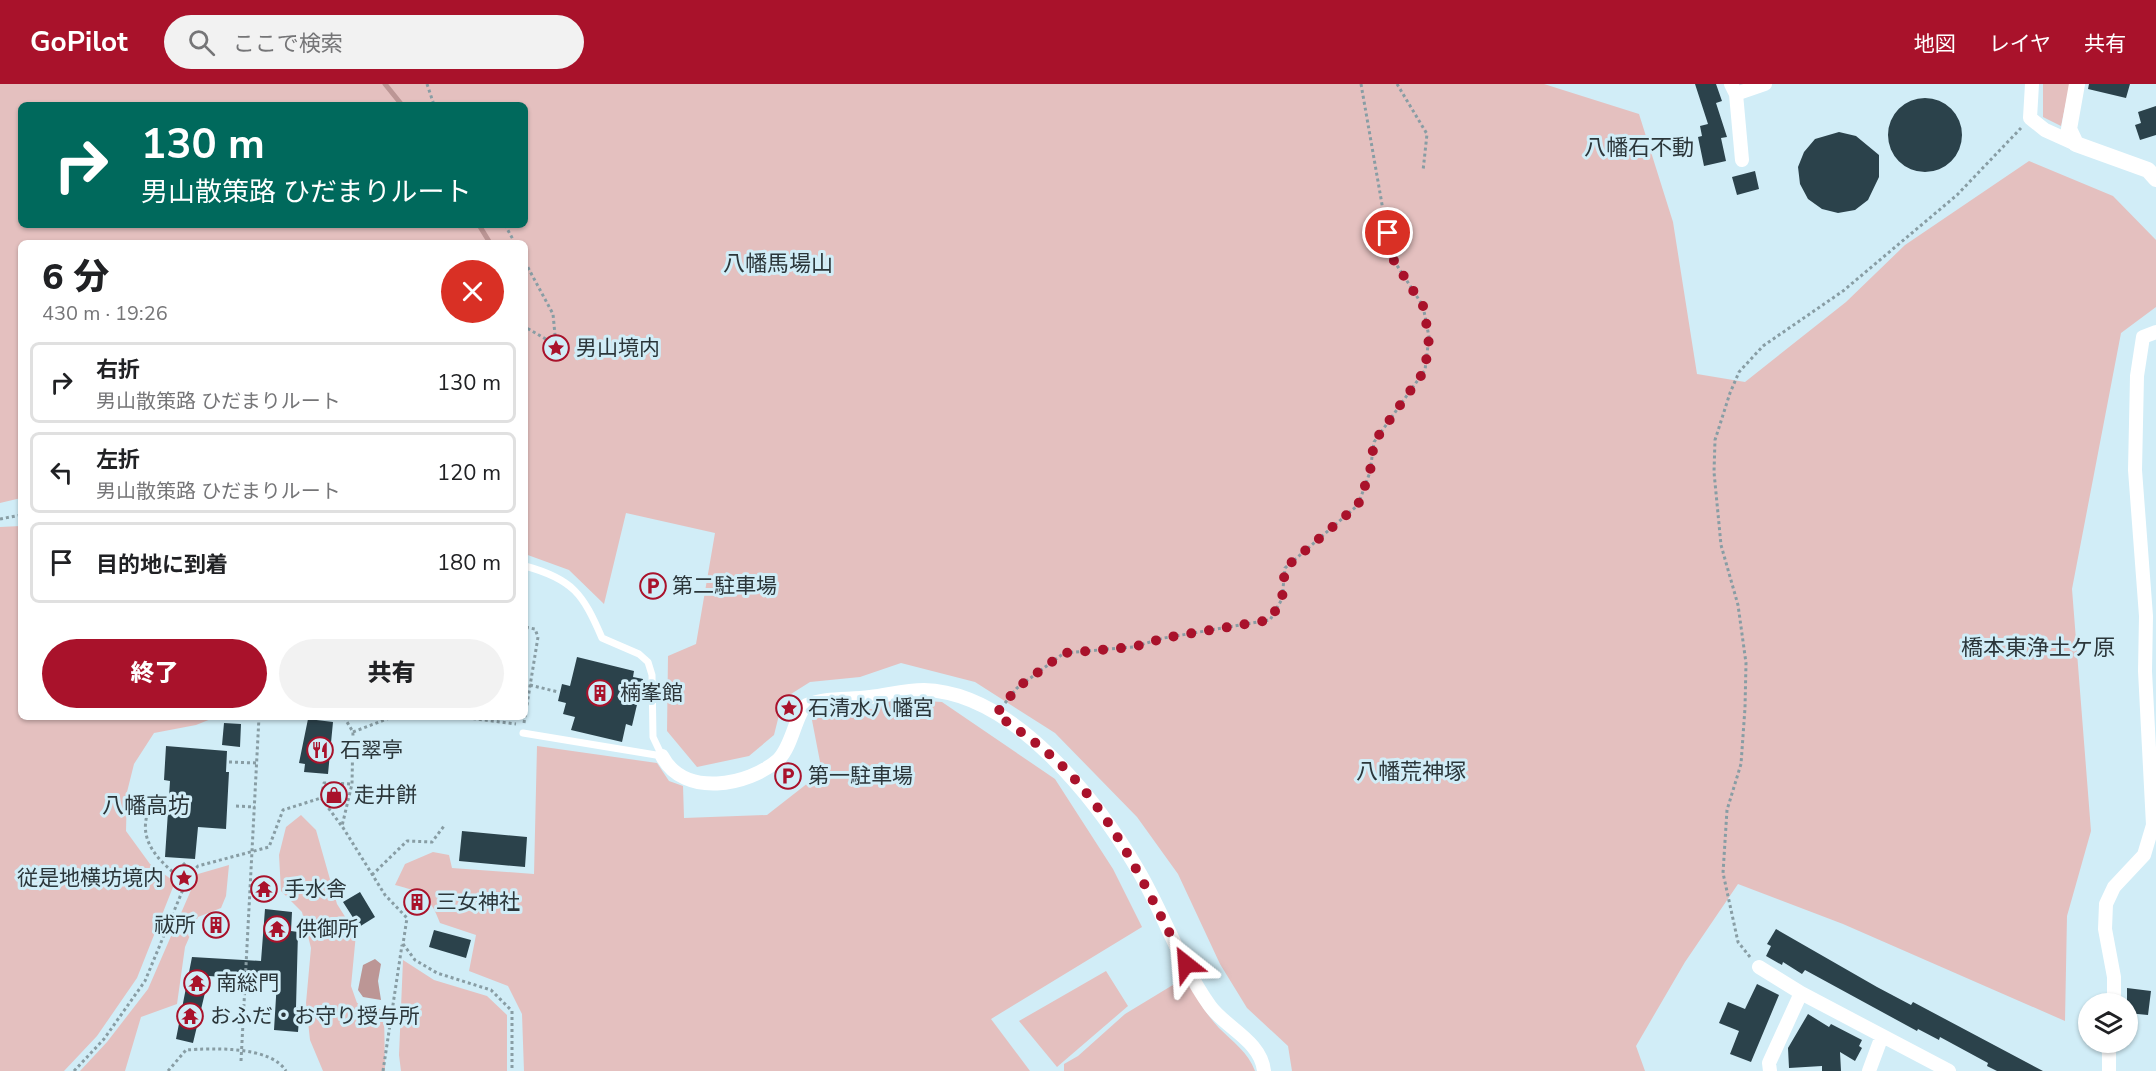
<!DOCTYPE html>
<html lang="ja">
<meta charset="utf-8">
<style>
:root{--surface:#fff;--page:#f2f2f2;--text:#202124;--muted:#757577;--line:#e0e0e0;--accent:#a9122b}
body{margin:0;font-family:"Nunito Sans","Noto Sans JP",sans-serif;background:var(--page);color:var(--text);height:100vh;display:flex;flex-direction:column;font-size:22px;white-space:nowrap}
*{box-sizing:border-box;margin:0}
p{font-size:20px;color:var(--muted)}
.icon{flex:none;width:33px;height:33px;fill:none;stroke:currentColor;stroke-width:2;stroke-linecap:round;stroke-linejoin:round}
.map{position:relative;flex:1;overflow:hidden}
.side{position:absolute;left:18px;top:156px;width:510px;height:480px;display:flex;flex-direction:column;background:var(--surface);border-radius:9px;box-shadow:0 2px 4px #0004}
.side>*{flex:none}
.banner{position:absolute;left:18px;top:18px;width:510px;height:126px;border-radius:9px;box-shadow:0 2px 4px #0004;background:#00695c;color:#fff;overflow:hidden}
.buttons{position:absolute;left:2078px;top:909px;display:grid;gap:12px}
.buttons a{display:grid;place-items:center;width:60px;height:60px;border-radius:50%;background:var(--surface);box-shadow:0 2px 4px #0004;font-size:30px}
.pin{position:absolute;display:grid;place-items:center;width:51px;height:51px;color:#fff;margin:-26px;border:3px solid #fff;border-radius:50%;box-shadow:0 2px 6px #0007}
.me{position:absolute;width:66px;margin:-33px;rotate:332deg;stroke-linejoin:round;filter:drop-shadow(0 0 4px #0008)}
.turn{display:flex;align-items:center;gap:21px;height:126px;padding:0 24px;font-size:27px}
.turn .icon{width:78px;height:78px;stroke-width:2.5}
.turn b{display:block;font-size:42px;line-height:51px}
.round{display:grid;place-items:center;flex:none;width:63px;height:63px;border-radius:32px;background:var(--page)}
.headline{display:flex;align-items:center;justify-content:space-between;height:102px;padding:0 24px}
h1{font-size:36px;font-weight:800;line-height:45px}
.cta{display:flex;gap:12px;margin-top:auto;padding:12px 24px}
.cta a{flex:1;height:69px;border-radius:36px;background:var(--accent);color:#fff;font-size:24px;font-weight:800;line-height:69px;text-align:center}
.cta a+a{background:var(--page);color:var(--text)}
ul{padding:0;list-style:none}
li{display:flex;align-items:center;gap:18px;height:81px;margin:0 12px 9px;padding:0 12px;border:3px solid var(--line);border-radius:9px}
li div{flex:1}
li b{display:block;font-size:22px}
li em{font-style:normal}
header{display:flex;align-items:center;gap:36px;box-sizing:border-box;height:84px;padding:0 30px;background:var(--accent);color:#fff}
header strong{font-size:28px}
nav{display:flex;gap:33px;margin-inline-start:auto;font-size:21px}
.search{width:420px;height:54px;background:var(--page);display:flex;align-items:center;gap:15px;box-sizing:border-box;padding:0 21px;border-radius:33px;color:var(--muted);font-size:22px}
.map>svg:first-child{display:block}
.green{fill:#e4c0bf;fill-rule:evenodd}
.water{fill:#bc9695}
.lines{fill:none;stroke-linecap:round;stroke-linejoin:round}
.stream{stroke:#bc9695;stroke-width:5}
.building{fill:#2b424b}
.path{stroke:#889da4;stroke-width:3;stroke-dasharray:3 3;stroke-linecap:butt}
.service{stroke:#fff;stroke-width:7}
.minor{stroke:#fff;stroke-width:14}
.tertiary{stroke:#fff;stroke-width:16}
.route{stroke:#a9122b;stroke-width:10;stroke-dasharray:0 18}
.labels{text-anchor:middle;stroke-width:6;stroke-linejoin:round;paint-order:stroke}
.poi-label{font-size:21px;fill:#2b363a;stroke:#d1edf7;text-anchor:start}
.neighbourhood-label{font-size:22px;fill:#2b363a;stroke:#d1edf7}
</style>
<header>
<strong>GoPilot</strong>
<div class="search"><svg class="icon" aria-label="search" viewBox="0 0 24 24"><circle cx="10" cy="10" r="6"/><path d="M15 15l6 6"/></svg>ここで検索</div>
<nav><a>地図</a><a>レイヤ</a><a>共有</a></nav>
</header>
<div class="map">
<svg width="2156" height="987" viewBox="0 0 2156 987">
<rect width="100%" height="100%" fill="#d1edf7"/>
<path class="green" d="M 0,0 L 1544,0 L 1639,30 L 1673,138 L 1697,290 L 1745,298 L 1846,218 L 1905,161 L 2029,77 L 2113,112 L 2156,156 L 2156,223 L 2121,249 L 2072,505 L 2091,747 L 2067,832 L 2065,937 L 1843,840 L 1738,800 L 1685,878 L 1636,962 L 1645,987 L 1292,987 L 1288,962 L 1247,924 L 1220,880 L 1178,790 L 1137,733 L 1055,649 L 975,598 L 901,579 L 860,593 L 810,598 L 783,615 L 774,651 L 749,672 L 697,683 L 667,647 L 668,572 L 696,560 L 715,449 L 626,429 L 604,520 L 569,486 L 525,470 L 525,159 L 21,159 L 21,414 L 0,419 ZM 21,21 L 525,21 L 525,141 L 21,141 Z
M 2043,0 L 2070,0 L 2061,42 L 2043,33 Z
M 21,442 L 21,633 L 216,633 L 196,641 L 154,649 L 134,680 L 127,708 L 126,747 L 150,780 L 175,798 L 137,894 L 97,952 L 64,987 L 0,987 L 0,443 Z
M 895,615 L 942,618 L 1055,695 L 1113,785 L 1142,843 L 991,935 L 1030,987 L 524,987 L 522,930 L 508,902 L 469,887 L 476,851 L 440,839 C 430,812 422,808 395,801 L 405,780 L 433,768 L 449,771 L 452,784 L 534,790 L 537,662 L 657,679 L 669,697 L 683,702 L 684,734 L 767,731 L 822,688 L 811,631 L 822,626 L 874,625 Z
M 301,731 L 316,746 L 337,820 L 356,850 L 351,902 L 357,919 L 384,926 L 385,987 L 323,987 L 310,956 L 306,919 L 311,864 L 302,828 L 281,807 L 279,771 L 286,743 Z
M 229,781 L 226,812 L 221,824 L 198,833 L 185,863 L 177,920 L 141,933 L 125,987 L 80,987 L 107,958 L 148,905 L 198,790 Z
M 403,876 L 434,896 L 487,912 L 507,931 L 507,987 L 401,987 L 399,971 Z
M 1106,887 L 1128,922 L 1057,983 L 1019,937 Z
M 1186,893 C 1195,912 1205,929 1219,944 C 1233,958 1248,968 1255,987 L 1064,987 L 1064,980 L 1078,972 L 1125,930 Z"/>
<path class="water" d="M 375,875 L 381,880 L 378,897 L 381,916 L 363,913 L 358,906 L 363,881 Z"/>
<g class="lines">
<path class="stream" d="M 385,0 L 402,21
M 479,141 L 490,159"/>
</g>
<path class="building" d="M 1695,0 L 1716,0 L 1722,17 L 1716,19 L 1727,53 L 1721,54 L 1726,77 L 1704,82 L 1698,53 L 1702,52 L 1700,42 L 1708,40 Z
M 2089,0 L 2130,0 L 2126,14 L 2088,5 Z
M1888 51a37 37 0 1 1 74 0a37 37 0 1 1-74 0Z
M 2156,22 L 2156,51 L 2140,56 L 2135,41 L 2141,39 L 2138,28 Z
M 1839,48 L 1856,52 L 1879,71 L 1879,93 L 1868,116 L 1855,126 L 1838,129 L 1822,125 L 1808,115 L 1800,100 L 1798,83 L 1804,68 L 1815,55 Z
M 1755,87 L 1759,105 L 1737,111 L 1732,93 Z
M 577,573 L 634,587 L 633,593 L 643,595 L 632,642 L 626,640 L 622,658 L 571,646 L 575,633 L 563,630 L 566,619 L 558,617 L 562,600 L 570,602 Z
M 308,635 L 333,638 L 328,690 L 304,688 L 305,680 L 299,679 Z
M 224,639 L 241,640 L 240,663 L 222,661 Z
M 166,662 L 227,667 L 226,688 L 229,688 L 226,745 L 198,743 L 195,775 L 165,773 L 170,697 L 164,696 Z
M 462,747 L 527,753 L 525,783 L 459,777 Z
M 360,808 L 375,833 L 359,843 L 343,818 Z
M 265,825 L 292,828 L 291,847 L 298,848 L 296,923 L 300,923 L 298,948 L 274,946 L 277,897 L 209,892 L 193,959 L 176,955 L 192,873 L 261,877 Z
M 1776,845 L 1877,903 L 1911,921 L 1913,918 L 2043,987 L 1997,987 L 1987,982 L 1988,979 L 1940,953 L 1939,956 L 1918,945 L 1917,947 L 1805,886 L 1802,890 L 1783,878 L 1782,881 L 1766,872 L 1771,862 L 1767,860 Z
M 434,846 L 471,856 L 466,874 L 429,863 Z
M 1757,900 L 1779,911 L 1751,978 L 1730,970 L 1739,947 L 1719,939 L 1728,918 L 1745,925 Z
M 2127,904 L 2151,907 L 2148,931 L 2127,929 Z
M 1808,930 L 1829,943 L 1831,940 L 1862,956 L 1859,962 L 1862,964 L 1855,977 L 1840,968 L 1841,987 L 1822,987 L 1822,982 L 1789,984 L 1788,964 Z"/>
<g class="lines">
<path class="path" d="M 427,0 L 434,21
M 1397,0 L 1427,50 L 1423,87
M 505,141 L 515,159
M 525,178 L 553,230 L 556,261 L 525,243
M 0,435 L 21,431
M 530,601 L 558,608
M 1005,619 L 1017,604 L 1064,569 L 1133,563 L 1164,554 L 1270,536 L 1282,515 L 1285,484 L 1358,421 L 1370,388 L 1374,358 L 1425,286 L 1429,253 L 1423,222 L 1391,172 L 1361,0
M 310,633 L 321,634 L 321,636
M 344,633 L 353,648 L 352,700 L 342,742 L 385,811 L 407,834 L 403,860 L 415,876 L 437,889 L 491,906 L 512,927 L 512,987
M 461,633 L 516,640
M 524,639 L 538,553 L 535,545 L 525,543
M 353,648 L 392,633
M 229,678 L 257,679
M 236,722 L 255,723
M 148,728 C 137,760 163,780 185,798
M 341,741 L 321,714 L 324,699 L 352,700
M 183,779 L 192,788
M 372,791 L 407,757 L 432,758 L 444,742
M 1750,873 L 1738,858 L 1723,789 L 1727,726 L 1741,680 L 1745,624 L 1746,579 L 1738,521 L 1721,461 L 1714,388 L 1715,356 L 1730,309 L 1739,288 L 1763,262 L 1843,207 L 1957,111 L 2021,44
M 241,977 L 259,633
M 74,987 L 104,955 L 145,897 L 189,791 L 198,782 L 269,763 L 283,726 L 321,714
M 168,987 L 186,966 C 213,964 271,962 286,987
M 383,987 L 402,861"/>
<path class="service" d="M 525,482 C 573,495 583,510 602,554 L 639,570 L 648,578 L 652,591 L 653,653 L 662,672
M 523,649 L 662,672"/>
<path class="minor" d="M 1731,0 L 1736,10 L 1742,76
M 2032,0 L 2030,34 L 2045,46 L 2076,60
M 1736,10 L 1765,0
M 662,672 C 684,714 748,702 778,676 C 793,662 796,627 807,621 C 825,613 850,616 870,613 C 888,611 905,606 924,606 C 1013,608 1097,716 1138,786 C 1164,830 1180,880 1210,922 C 1226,944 1261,957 1264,987
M 1759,883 L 1801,909 L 1949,987
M 2114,920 L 2114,893 L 2105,845 L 2106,820 L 2114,803 L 2144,771 L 2153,741 L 2145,587 L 2146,532 L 2135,386 L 2137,292 L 2143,253 L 2156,248
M 1770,987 L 1769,979 L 1801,909
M 1869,987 L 1882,952
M 2109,987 L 2109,958"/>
<path class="tertiary" d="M 2077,0 L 2069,45 L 2076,60 L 2148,86 L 2156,95"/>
</g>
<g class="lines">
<path class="route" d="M 1186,880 C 1151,816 1122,746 1071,691 C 1049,667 1022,649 996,630 L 1017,604 L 1064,569 L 1134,563 L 1164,554 L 1270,536 L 1282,515 L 1285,484 L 1358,421 L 1370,388 L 1374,358 L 1425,286 L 1429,254 L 1423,222 L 1391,172 L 1388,149"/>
</g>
<defs>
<g id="sight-ring" transform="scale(1.35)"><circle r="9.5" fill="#d1edf7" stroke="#a9122b" stroke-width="1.5"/><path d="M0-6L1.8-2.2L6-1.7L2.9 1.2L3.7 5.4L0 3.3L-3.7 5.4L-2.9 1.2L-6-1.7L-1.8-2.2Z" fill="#a9122b"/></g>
<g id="parking-ring" transform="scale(1.35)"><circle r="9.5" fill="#d1edf7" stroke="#a9122b" stroke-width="1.5"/><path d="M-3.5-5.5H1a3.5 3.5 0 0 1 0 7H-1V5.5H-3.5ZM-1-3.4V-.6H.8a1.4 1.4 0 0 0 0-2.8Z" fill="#a9122b"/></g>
<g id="building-ring" transform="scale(1.35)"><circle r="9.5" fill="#d1edf7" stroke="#a9122b" stroke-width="1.5"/><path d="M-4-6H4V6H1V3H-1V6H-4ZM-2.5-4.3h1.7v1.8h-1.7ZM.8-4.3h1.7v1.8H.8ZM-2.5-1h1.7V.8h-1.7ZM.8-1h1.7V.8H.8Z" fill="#a9122b"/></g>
<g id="restaurant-ring" transform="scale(1.35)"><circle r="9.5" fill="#d1edf7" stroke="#a9122b" stroke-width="1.5"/><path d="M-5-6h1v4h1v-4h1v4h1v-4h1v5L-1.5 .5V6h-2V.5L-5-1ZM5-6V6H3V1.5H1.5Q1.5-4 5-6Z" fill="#a9122b"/></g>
<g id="shop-ring" transform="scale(1.35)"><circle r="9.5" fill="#d1edf7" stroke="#a9122b" stroke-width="1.5"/><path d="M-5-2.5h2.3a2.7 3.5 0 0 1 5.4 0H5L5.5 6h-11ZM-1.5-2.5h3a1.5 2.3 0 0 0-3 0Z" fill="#a9122b"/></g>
<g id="temple-ring" transform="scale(1.35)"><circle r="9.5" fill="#d1edf7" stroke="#a9122b" stroke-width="1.5"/><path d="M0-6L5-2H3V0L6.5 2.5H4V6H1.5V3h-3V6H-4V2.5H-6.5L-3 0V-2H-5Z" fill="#a9122b"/></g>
</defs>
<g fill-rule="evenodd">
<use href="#sight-ring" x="556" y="264"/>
<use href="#parking-ring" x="653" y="502"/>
<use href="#building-ring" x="600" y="609"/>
<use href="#sight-ring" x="789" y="624"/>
<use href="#restaurant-ring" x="320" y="666"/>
<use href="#parking-ring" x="788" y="692"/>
<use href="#shop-ring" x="334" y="711"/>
<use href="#sight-ring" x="184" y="794"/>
<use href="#temple-ring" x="264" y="805"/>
<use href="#building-ring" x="417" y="818"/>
<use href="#building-ring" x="216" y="841"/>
<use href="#temple-ring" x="277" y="845"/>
<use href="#temple-ring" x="197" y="899"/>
<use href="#temple-ring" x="190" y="932"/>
</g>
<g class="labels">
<g class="poi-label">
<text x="576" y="271">男山境内</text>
<text x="672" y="509">第二駐車場</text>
<text x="620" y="616">楠峯館</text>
<text x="808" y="631">石清水八幡宮</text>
<text x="340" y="673">石翠亭</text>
<text x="808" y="699">第一駐車場</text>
<text x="354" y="718">走井餅</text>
<text x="164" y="801" text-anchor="end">従是地横坊境内</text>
<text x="284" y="812">手水舎</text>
<text x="436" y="825">三女神社</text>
<text x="196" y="848" text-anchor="end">祓所</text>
<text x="296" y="852">供御所</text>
<text x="216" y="906">南総門</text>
<text x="210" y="939">おふだ・お守り授与所</text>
</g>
<g class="neighbourhood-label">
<text x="1639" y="71">八幡石不動</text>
<text x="778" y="187">八幡馬場山</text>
<text x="2038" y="571">橋本東浄土ケ原</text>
<text x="1411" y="695">八幡荒神塚</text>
<text x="146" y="729">八幡高坊</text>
</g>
</g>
</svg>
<div class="buttons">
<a><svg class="icon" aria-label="layers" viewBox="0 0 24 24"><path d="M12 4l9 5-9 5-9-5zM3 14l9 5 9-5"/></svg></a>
</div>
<div class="pin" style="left:1388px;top:149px;background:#d93025"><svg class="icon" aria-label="arrive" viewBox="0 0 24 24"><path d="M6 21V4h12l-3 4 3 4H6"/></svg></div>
<svg class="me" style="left:1186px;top:880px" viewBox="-20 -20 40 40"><path d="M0-17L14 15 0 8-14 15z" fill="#a9122b" stroke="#fff" stroke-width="4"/></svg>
<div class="banner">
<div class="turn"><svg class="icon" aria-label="right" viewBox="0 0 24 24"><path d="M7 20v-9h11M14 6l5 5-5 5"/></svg><div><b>130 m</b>男山散策路 ひだまりルート</div></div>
</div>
<section class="side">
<div class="headline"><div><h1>6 分</h1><p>430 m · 19:26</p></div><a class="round" style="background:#d93025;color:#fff"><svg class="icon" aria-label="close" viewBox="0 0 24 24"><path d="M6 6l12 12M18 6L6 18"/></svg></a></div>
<ul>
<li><svg class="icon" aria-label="right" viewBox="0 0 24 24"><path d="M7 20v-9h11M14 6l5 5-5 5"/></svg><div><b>右折</b><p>男山散策路 ひだまりルート</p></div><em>130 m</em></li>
<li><svg class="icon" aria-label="left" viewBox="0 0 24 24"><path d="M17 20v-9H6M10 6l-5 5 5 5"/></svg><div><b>左折</b><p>男山散策路 ひだまりルート</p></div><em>120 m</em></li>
<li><svg class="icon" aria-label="arrive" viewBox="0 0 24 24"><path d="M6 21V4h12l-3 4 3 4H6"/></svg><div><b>目的地に到着</b></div><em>180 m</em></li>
</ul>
<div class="cta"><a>終了</a><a>共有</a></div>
</section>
</div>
